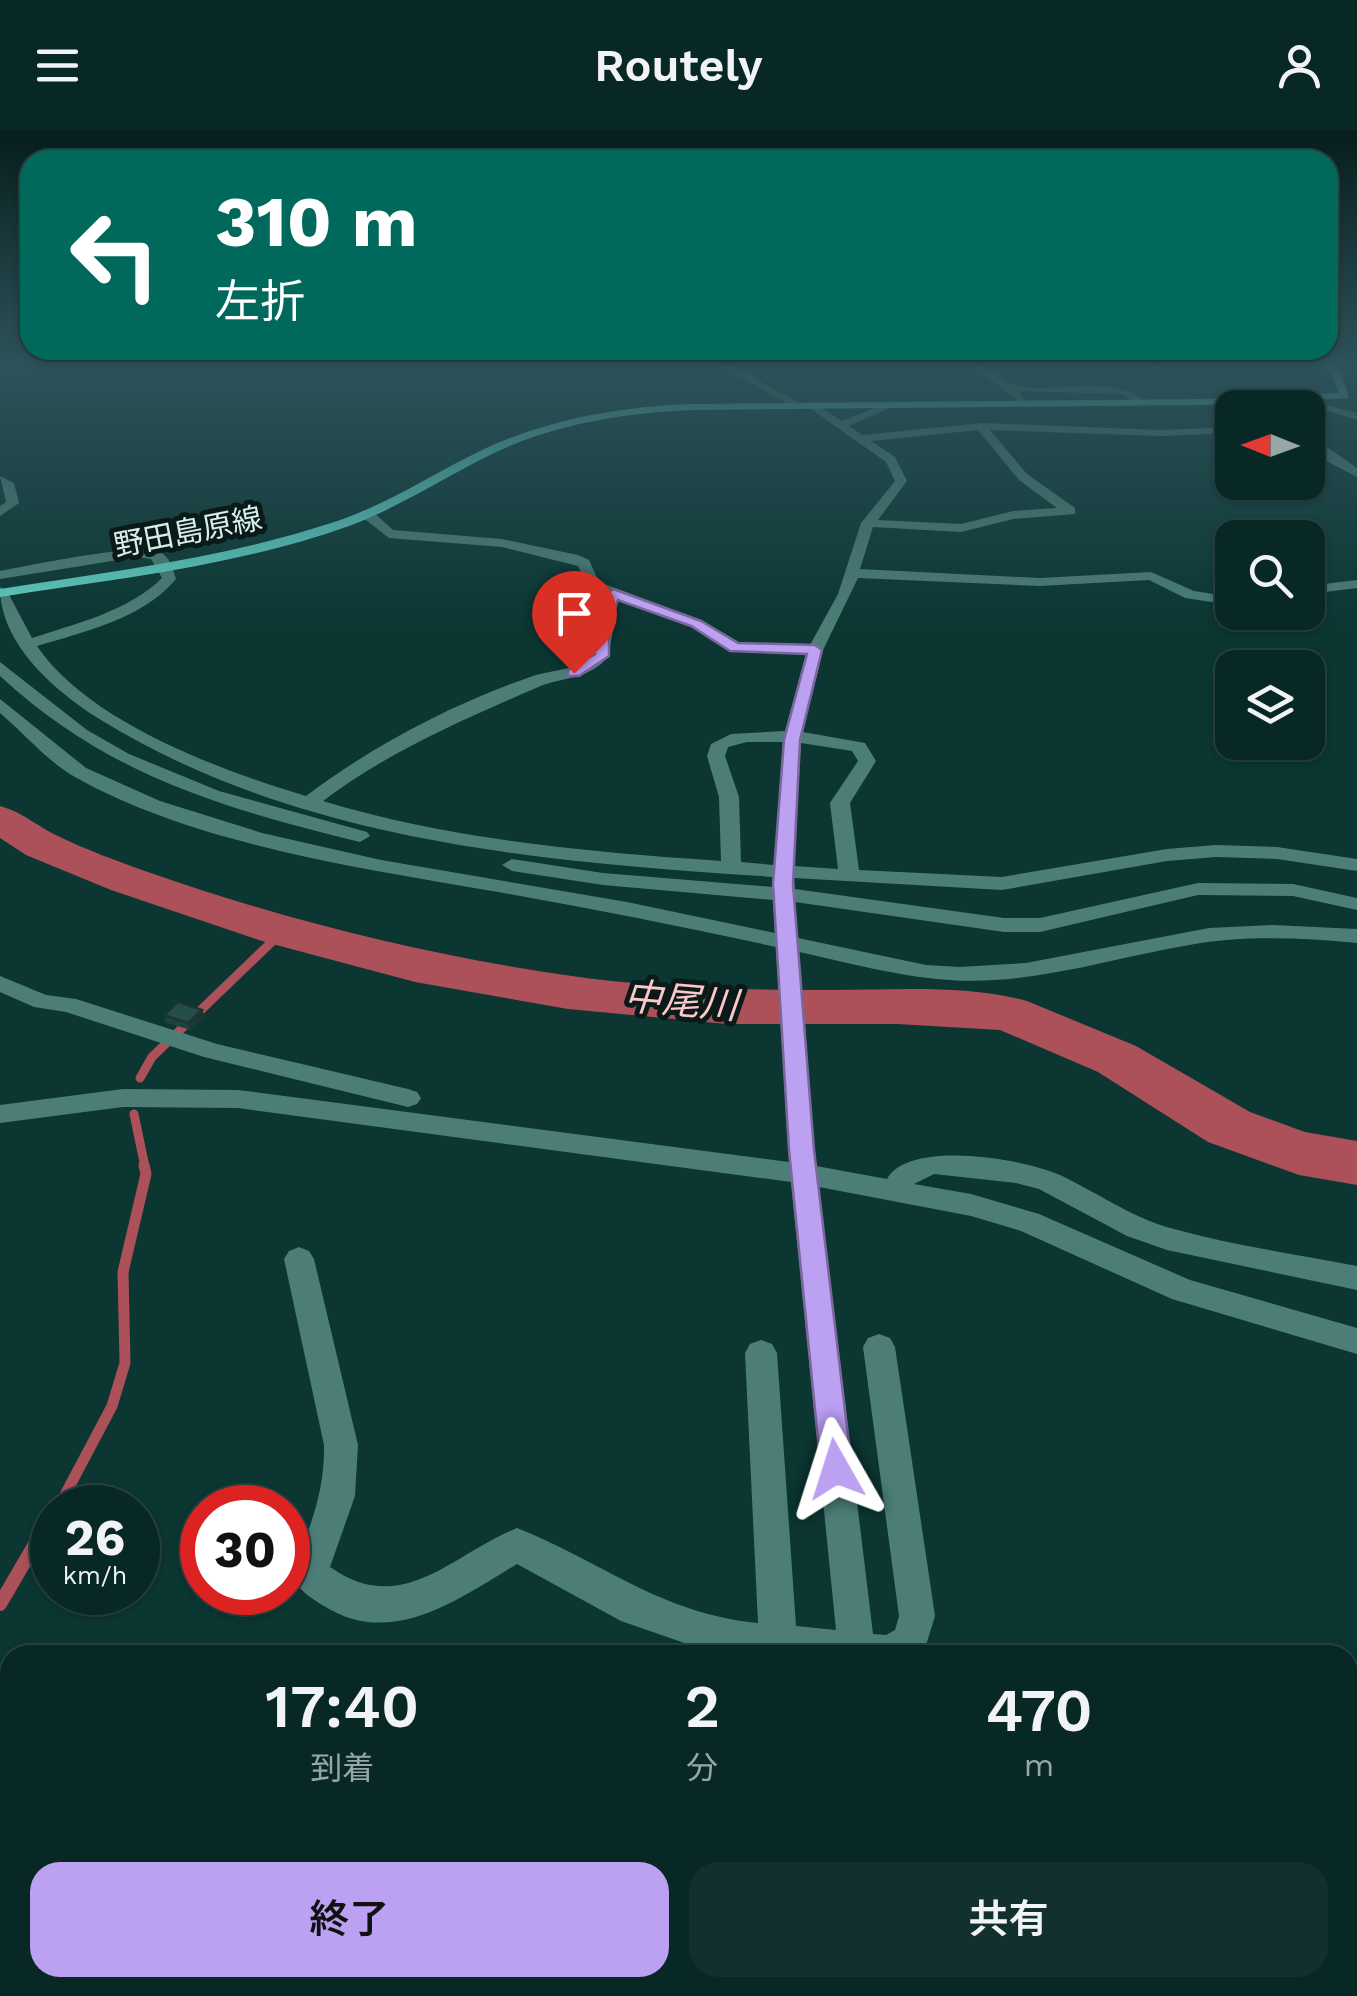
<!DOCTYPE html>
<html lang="ja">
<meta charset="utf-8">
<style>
:root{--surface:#082826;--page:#11302e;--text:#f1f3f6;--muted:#98a6a7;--line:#294443;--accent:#bca0f2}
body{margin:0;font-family:"Work Sans","Noto Sans JP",sans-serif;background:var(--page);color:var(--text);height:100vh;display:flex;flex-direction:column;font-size:38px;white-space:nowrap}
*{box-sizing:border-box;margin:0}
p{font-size:32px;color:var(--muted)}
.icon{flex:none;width:55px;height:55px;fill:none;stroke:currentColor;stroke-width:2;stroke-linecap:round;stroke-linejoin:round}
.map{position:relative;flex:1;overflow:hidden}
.sheet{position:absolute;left:0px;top:1515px;width:1358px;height:352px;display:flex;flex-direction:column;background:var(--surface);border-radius:30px 30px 0 0;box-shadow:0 2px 8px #0004,0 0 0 2px var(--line)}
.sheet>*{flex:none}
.hud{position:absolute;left:20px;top:20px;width:1318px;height:210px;border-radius:30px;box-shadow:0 2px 8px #0004,0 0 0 2px var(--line);background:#00695c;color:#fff;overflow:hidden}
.needle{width:65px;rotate:271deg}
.controls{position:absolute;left:1215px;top:260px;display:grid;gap:20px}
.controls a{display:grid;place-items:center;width:110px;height:110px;border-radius:20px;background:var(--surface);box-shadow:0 2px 8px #0004,0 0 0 2px var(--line);font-size:50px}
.speed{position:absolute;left:30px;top:1355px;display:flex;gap:20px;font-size:50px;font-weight:700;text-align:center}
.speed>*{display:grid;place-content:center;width:130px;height:130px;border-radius:50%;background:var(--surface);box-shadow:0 2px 8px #0004,0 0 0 2px var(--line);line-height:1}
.speed small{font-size:25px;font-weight:400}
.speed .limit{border:15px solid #d22;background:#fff;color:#111}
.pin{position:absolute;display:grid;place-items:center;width:85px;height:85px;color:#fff;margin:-102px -42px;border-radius:50% 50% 50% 0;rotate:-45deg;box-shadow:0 0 10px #0007}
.pin .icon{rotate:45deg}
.me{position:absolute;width:110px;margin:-55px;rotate:354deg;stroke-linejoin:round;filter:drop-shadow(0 0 8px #0008)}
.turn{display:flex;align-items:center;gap:35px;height:210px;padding:0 30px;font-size:45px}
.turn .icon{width:130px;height:130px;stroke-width:2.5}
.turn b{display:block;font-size:70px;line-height:85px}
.eta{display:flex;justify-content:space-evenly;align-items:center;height:170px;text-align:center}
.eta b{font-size:60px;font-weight:600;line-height:70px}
.cta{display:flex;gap:20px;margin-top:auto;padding:20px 30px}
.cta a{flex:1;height:115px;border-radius:30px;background:var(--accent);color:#111;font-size:40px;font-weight:600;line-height:115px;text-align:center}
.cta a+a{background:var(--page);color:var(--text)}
header{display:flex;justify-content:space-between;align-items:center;height:130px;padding:0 30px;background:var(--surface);font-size:45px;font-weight:600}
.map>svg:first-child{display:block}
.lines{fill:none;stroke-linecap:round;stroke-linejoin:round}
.stream-far3{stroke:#ac5059;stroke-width:4}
.stream-far2{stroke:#ac5059;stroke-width:9}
.stream-far1{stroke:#ac5059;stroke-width:11}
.stream{stroke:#ac5059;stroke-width:14}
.river{fill:#ac5059;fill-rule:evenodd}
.minor{fill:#4c7e77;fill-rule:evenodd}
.major{fill:#5ecdc1;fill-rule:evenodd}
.wall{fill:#20423f}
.shaded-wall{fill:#1a3633}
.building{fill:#254d49;stroke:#1a3633;stroke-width:2.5}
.route{fill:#bca0f2;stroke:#7a689d;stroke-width:2.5}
.labels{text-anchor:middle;stroke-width:10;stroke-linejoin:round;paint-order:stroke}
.far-street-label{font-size:30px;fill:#d8eeea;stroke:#091a18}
.water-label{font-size:38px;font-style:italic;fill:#fdc8c9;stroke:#091a18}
</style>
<header><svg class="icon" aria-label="menu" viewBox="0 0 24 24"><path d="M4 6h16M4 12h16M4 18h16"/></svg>Routely<svg class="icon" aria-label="person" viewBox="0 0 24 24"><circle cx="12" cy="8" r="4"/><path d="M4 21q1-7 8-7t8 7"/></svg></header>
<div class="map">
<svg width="1357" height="1866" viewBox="0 0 1357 1866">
<rect width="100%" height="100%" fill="#0b3632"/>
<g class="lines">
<path class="stream-far3" d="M 1151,235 L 1161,240"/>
<path class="stream-far2" d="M 140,948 L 152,927 L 282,802
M 134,984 L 145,1037"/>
<path class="stream-far1" d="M 58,1378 L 112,1276 L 125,1233 L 123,1142 L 146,1044 L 144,1035
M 44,1400 L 52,1386"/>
<path class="stream" d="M 0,1474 L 45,1397"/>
<path class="river" d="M 0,676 C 23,682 39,698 60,707 C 87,720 117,731 145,741 C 282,789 420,824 565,845 C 652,858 741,860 830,860 C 893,860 965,854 1027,871 L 1136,916 L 1250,982 L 1305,1002 L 1357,1011 L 1357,1055 L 1299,1045 L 1208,1012 L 1098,942 L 1000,900 L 897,894 L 727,894 L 568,879 L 415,852 L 265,812 L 111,760 L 26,725 L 0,708 Z"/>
<path class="minor" d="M 718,235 L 731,235 L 805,276 L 796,278 Z
M 973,235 C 991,235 999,251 1015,255 C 1059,265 1111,242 1147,273 L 1138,275 L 1122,264 L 1018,261 L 1024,269 L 1019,272 Z
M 1294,266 L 1357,283 L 1357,290 L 1294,270 Z
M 887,273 L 896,275 L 849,296 L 862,305 L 982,293 L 1161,300 L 1232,297 L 1232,303 L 1161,306 L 990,300 L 1027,344 L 1075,378 L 1075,384 L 1013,389 L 961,402 L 873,397 L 860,439 L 1040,448 L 1151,442 L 1194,461 L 1232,467 L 1232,475 L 1185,468 L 1149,450 L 1040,456 L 858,448 L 823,520 L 803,602 L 865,613 L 876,631 L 850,673 L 859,740 L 1002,747 L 1167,719 L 1216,715 L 1277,717 L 1357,729 L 1357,741 L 1277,729 L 1216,727 L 1167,731 L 1002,760 L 794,748 L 795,759 L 1004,788 L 1040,788 L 1198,753 L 1293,754 L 1357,768 L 1357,780 L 1293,766 L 1198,765 L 1040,802 L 1004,802 L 795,772 L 798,808 L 926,835 L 960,837 L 1026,833 L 1209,798 L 1273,795 L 1357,799 L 1357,813 C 1301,808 1245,805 1189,815 C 1124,826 1061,846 994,850 C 928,855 863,836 799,822 L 816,1036 L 887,1049 C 909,1009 1025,1029 1060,1045 C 1096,1062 1131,1087 1170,1098 C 1231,1115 1295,1124 1357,1136 L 1357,1160 L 1167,1120 L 1127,1106 L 1039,1059 L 1016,1053 L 934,1044 L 914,1054 L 971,1064 L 1039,1084 L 1190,1150 L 1357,1198 L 1357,1224 L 1172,1169 L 1021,1101 L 971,1086 L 819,1057 L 873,1504 L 886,1505 L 895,1500 L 899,1486 L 863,1217 L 868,1208 L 879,1204 L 890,1208 L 895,1217 L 935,1486 L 923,1525 L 719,1525 L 621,1491 L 517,1434 C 458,1469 392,1519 324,1476 C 309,1467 297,1459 291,1444 C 309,1401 325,1363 324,1315 L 284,1129 L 289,1121 L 299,1117 L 309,1121 L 314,1129 L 358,1315 L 355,1366 L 330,1437 C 403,1488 450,1425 517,1398 C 603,1432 659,1483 758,1493 L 745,1223 L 750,1214 L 761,1210 L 772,1214 L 777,1223 L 796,1496 L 836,1500 L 791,1052 L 238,978 L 123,977 L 0,993 L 0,975 L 123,959 L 238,960 L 789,1032 L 776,817 C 681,796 587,778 492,761 C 359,738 194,714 75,647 C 48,632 24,603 0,583 L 0,569 L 86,638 L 160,671 L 262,703 L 381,730 L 627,772 L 775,803 L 773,770 L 603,755 L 512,741 L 502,735 L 512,729 L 603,743 L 773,757 L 774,747 C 544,732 301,713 101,590 C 56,562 0,515 0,457 L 7,461 L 32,508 C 75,494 129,481 162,448 L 151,429 L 137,427 L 0,449 L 0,441 C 28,436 140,412 160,422 C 170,427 173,439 176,449 C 144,488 84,502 37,516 C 88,592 222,641 306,666 C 372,616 454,573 533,546 C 555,539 581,541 596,520 L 594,495 L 605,465 L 588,458 L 578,436 L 502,417 L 389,408 L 362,387 L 362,381 L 372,381 L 393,400 L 502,409 L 578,425 L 589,430 L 599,452 L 701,490 L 739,512 L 810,515 L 838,464 L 861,393 L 895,351 L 886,332 L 807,276 L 816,274 L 842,291 ZM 978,300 L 1019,350 L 1057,378 L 1013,381 L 961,394 L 878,390 L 907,351 L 895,327 L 871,311 ZM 618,469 L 691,496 L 729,520 L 806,524 L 785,601 L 731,604 L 711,614 L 707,626 L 719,667 L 721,731 C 587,722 452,710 323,671 C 388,622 462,590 536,558 C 557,548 582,550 601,534 C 614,524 612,489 618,469 ZM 747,612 L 783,612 L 774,735 L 741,732 L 739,667 L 725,626 L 728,617 ZM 801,613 L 852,621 L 858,631 L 830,673 L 838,739 L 794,736 Z
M 1308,304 L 1357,338 L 1357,347 L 1328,332 L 1308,313 Z
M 0,346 L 14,353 L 19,373 L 0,386 L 0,376 L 6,372 Z
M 1357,450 L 1357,458 L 1308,464 L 1308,456 Z
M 0,532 L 87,600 L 129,624 L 219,661 L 367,702 L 370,706 L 360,712 C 222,678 107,645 0,546 Z
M 0,846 L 46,865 L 76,869 L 217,914 L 408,959 L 417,962 L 421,968 L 417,974 L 408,977 L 204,927 L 66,882 L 34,877 L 0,862 Z
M 871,1858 L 916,1858 L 918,1866 L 872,1866 Z"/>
<path class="major" d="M 1321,235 L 1332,235 L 1342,245 L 1349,268 L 1201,275 L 690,280 C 630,283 568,292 512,315 C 456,339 406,375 349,396 C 238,436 116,449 0,467 L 0,459 C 112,441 226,428 334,392 C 387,375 434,343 484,319 C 549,289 619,277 690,274 L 1201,269 L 1339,263 L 1332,246 Z"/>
</g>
<path class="wall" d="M 202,880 L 205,887 L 191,900 L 166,893 L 164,885 Z"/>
<path class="shaded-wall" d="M 202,880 L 205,887 L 191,900 L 188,893 Z"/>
<path class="building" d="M 178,872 L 202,880 L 188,893 L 164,885 Z"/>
<linearGradient id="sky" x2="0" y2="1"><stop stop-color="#061e1c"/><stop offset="0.47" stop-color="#2e525a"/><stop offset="1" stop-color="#2e525a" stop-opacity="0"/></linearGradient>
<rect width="1357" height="496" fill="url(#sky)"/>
<path class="route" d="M 613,459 L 701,491 L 738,513 L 815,515 L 822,520 L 800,610 L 793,754 L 814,1020 L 852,1339 L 847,1349 L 836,1353 L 825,1349 L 821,1339 L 789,1020 L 773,754 L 784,610 L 807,524 L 730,521 L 691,496 L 618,470 L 609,495 L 609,526 L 579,546 L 568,546 L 568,540 L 595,524 C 595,503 595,471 613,459 Z"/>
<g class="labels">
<g class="far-street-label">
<text transform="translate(188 402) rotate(-11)" y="10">野田島原線</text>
</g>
<g class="water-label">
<text transform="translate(681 871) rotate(5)" y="13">中尾川</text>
</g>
</g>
</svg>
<div class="controls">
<a><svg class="needle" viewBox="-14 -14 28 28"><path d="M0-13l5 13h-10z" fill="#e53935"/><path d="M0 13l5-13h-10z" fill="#98a6a7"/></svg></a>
<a><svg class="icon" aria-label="search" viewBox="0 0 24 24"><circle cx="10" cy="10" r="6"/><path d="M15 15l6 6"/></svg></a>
<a><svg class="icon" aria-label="layers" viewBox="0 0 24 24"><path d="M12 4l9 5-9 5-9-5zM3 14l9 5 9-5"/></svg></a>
</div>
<div class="speed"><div>26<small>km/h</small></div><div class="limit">30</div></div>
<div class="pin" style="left:574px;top:543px;background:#d93025"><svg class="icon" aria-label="arrive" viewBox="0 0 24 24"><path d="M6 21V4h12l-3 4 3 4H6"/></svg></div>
<svg class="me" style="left:836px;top:1339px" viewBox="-20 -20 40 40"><path d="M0-17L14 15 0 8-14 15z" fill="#bca0f2" stroke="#fff" stroke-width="4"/></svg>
<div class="hud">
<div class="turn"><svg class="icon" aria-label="left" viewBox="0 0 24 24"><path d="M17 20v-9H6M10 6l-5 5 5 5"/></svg><div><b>310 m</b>左折</div></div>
</div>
<section class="sheet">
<div class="eta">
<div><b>17:40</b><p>到着</p></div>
<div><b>2</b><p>分</p></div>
<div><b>470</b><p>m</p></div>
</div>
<div class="cta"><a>終了</a><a>共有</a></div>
</section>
</div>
